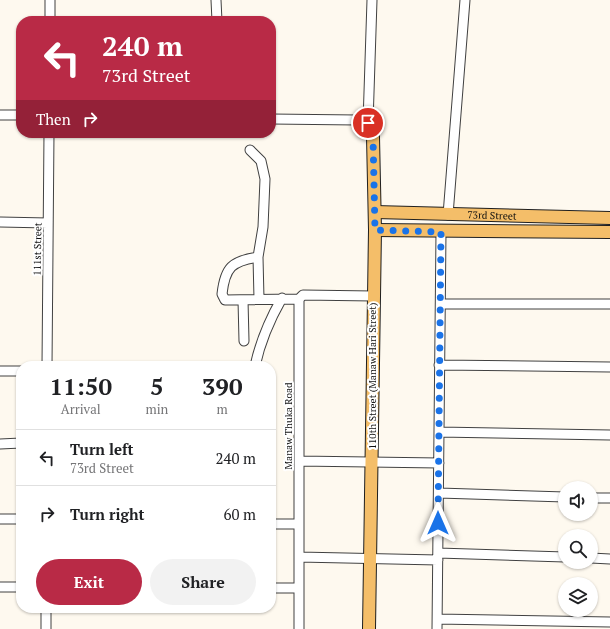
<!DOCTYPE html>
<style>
:root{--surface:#fff;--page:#f2f2f2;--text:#202124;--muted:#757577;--line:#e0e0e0;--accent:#b92a46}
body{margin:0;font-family:"PT Serif",serif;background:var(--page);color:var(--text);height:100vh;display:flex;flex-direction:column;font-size:15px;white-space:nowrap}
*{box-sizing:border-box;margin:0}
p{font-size:13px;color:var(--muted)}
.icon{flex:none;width:22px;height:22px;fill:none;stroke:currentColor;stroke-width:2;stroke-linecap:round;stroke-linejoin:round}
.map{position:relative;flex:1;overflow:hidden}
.sheet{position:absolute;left:16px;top:361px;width:260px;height:252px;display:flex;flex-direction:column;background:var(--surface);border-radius:16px;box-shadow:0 1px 3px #0004}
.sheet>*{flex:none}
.top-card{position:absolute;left:16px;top:16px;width:260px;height:122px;border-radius:16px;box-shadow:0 1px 3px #0004;background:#b92a46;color:#fff;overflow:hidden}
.controls{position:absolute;left:558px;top:481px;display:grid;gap:8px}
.controls a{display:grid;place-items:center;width:40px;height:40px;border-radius:50%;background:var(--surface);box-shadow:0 1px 3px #0004;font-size:20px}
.pin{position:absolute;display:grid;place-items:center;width:34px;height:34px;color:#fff;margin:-17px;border:2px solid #fff;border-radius:50%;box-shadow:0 1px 4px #0007}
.me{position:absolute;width:44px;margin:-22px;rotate:0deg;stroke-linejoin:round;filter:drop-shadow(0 0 3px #0008)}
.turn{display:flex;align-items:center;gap:14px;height:84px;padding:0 20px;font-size:18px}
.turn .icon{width:52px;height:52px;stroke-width:2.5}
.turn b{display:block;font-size:28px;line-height:34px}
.then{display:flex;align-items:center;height:38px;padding:0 20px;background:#0003;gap:8px;font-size:15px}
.eta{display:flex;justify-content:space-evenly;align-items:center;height:68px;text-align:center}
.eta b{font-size:24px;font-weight:600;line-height:28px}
.action{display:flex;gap:8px;margin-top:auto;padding:8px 20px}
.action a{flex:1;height:46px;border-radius:24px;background:var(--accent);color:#fff;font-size:16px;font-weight:600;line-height:46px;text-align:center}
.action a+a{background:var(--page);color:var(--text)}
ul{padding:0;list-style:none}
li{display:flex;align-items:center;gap:12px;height:56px;padding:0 20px;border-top:1px solid var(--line)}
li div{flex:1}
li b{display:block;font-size:15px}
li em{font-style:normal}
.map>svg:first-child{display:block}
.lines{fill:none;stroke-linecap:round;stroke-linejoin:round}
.minor-casing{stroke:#414141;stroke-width:11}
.major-casing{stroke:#1f1f1f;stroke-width:14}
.minor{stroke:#fff;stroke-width:9}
.major{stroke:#f4be69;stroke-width:12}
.route{stroke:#1a73e8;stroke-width:7;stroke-dasharray:0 12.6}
.labels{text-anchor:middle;stroke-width:4;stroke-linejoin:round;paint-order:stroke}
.street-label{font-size:10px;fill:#0e0e0e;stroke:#fff}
</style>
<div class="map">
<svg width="610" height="629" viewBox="0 0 610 629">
<rect width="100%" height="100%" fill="#fef9ef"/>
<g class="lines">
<g class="minor-casing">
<path id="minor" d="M 216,0 L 217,21
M 50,21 L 50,0
M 0,115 L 21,115
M 271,119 L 357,120 L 368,123 L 372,0
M 250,150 L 261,161 L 265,179 L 263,227 L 258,257 L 259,299
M 448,215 L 465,0
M 0,222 L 48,223
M 258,257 C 232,261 225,267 222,294 L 225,300 L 299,299
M 243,300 L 244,341
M 441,304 L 610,304
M 439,365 L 610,367
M 47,366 L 49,133
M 255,366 C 260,343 270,319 282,298
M 0,371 L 21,371
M 439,432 L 610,435
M 0,444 L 21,443
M 299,461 L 439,463
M 439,493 L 565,497
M 591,498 L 610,498
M 0,519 L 21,519
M 271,524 L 299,524
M 438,553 L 565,557
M 299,557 L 438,560
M 591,558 L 610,559
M 0,587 L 21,587
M 271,588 L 299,588
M 437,619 L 610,622
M 46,629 L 46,608
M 299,629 L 299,299 L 303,295 L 373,296
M 437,629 L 441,232"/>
</g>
<g class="major-casing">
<g id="major">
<path d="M 368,123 L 373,137 L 375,230 L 369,629"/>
<path id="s1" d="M 375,212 L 610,218"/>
<path d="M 375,230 L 610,232"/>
</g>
</g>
<use href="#minor" class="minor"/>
<use href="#major" class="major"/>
</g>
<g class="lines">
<path class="route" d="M 368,123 L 373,137 L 375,230 L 441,232 L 438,523"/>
</g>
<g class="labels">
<g class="street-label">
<text dy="4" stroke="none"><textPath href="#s1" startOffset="117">73rd Street</textPath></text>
<text transform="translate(37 249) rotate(-89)" y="4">111st Street</text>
<text transform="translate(372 376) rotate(-90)" y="4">110th Street (Manaw Hari Street)</text>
<text transform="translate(288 426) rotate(-90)" y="4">Manaw Thuka Road</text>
</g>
</g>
</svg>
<div class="controls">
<a><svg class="icon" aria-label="sound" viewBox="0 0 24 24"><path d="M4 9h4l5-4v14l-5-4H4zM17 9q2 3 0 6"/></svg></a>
<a><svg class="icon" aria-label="search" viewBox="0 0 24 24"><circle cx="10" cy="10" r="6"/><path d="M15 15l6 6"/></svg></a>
<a><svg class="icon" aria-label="layers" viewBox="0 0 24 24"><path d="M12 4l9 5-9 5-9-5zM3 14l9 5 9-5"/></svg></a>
</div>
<div class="pin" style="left:368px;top:123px;background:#d93025"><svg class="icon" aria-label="arrive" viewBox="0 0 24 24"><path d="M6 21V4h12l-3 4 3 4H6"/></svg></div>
<svg class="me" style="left:438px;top:523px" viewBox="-20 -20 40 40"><path d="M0-17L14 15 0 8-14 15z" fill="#1a73e8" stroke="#fff" stroke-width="4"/></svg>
<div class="top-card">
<div class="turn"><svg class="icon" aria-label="left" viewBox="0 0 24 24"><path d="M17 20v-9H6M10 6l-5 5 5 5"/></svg><div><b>240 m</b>73rd Street</div></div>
<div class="then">Then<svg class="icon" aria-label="right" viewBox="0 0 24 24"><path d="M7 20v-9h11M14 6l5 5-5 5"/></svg></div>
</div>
<section class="sheet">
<div class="eta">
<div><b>11:50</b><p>Arrival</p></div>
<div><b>5</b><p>min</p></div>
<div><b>390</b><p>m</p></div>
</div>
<ul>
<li><svg class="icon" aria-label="left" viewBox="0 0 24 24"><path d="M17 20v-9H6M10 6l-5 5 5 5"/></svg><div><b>Turn left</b><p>73rd Street</p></div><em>240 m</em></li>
<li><svg class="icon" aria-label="right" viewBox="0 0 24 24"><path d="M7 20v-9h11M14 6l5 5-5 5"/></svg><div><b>Turn right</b></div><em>60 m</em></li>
</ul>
<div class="action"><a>Exit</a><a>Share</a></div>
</section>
</div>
